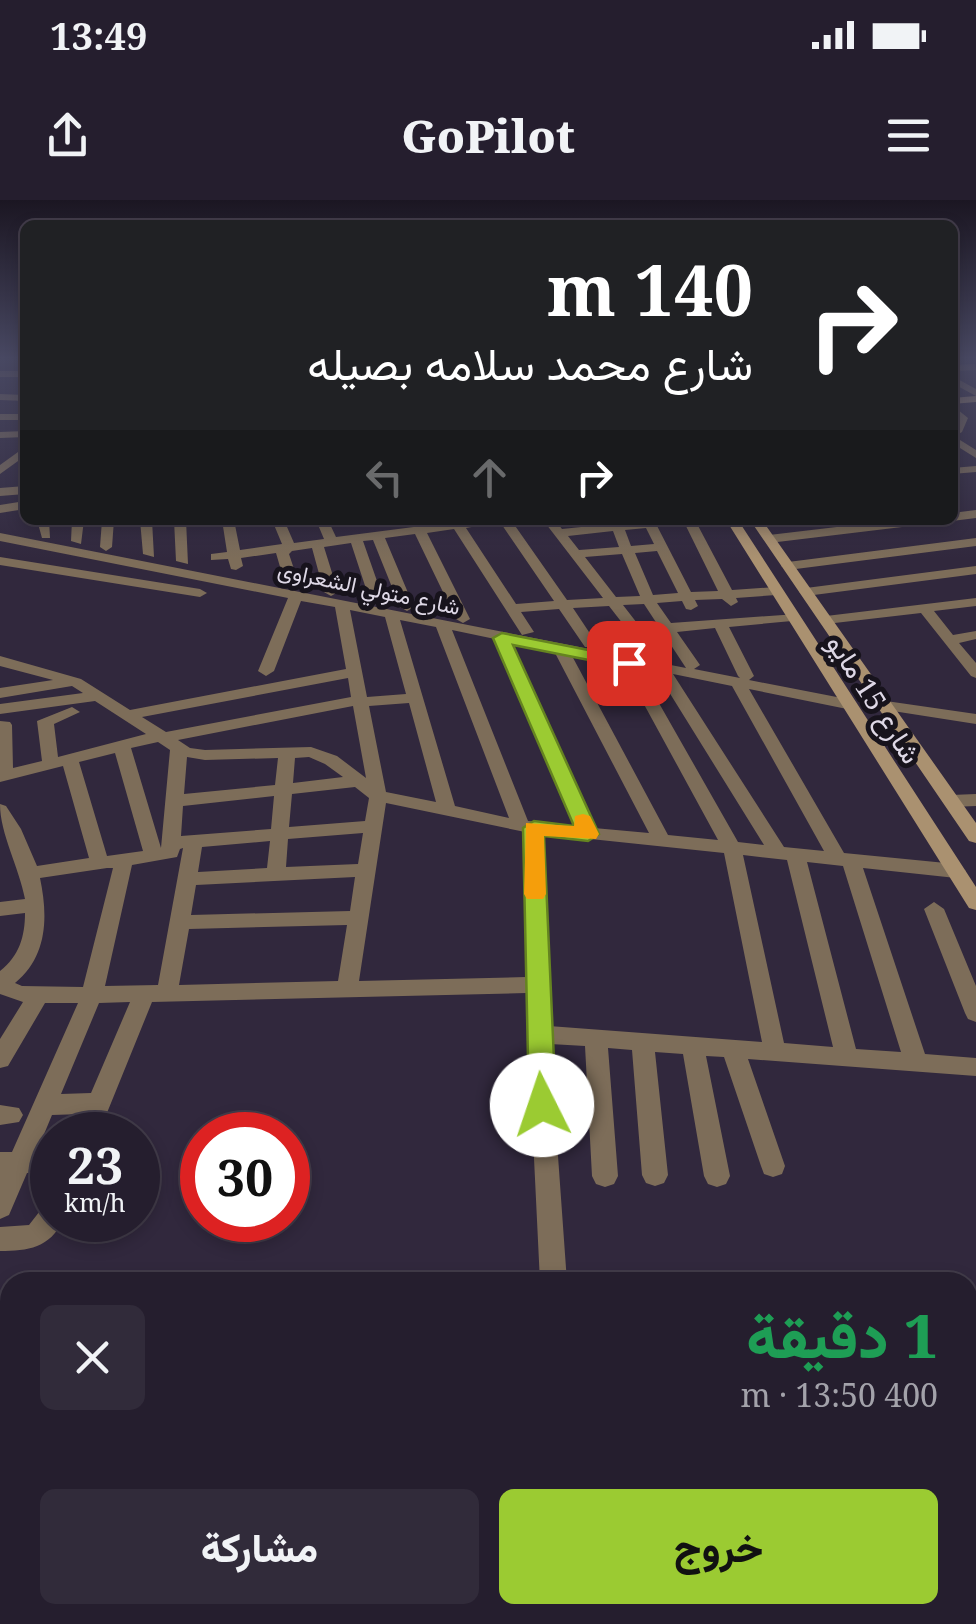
<!DOCTYPE html>
<html lang="ar">
<meta charset="utf-8">
<style>
:root{--surface:#251e2e;--page:#312b3a;--text:#f1f3f6;--muted:#a3a2aa;--line:#423c4a;--accent:#9bcb32}
body{margin:0;font-family:"Noto Serif",Vazirmatn,serif;background:var(--page);color:var(--text);direction:rtl;height:100vh;display:flex;flex-direction:column;font-size:38px;white-space:nowrap}
*{box-sizing:border-box;margin:0}
p{font-size:32px;color:var(--muted)}
.icon{flex:none;width:55px;height:55px;fill:none;stroke:currentColor;stroke-width:2;stroke-linecap:round;stroke-linejoin:round}
.map{position:relative;flex:1;overflow:hidden;direction:ltr}
.details{position:absolute;left:0px;top:1072px;width:978px;height:352px;display:flex;flex-direction:column;background:var(--surface);border-radius:30px 30px 0 0;box-shadow:0 5px 15px #0003,0 0 0 2px var(--line);direction:rtl}
.details>*{flex:none}
.banner{position:absolute;left:20px;top:20px;width:938px;height:305px;border-radius:15px;box-shadow:0 5px 15px #0003,0 0 0 2px var(--line);direction:rtl;background:#202124;color:#fff;overflow:hidden}
.speed{position:absolute;left:30px;top:912px;display:flex;gap:20px;font-size:50px;font-weight:700;text-align:center}
.speed>*{display:grid;place-content:center;width:130px;height:130px;border-radius:50%;background:var(--surface);box-shadow:0 5px 15px #0003,0 0 0 2px var(--line);line-height:1}
.speed small{font-size:25px;font-weight:400}
.speed .limit{border:15px solid #d22;background:#fff;color:#111}
.pin{position:absolute;display:grid;place-items:center;width:85px;height:85px;color:#fff;margin:-42px;border-radius:20px;box-shadow:0 5px 15px #0006}
.me{position:absolute;width:110px;margin:-55px;rotate:356deg;stroke-linejoin:round;filter:drop-shadow(0 0 8px #0008)}
.turn{display:flex;align-items:center;gap:35px;height:210px;padding:0 40px;font-size:45px}
.turn .icon{width:130px;height:130px;stroke-width:2.5}
.turn b{display:block;font-size:70px;line-height:85px}
.lanes{display:flex;align-items:center;height:95px;padding:0 40px;background:#0003;justify-content:center;gap:50px;direction:ltr}
.lanes .off{opacity:.35}
.round{display:grid;place-items:center;flex:none;width:105px;height:105px;border-radius:15px;background:var(--page)}
.head{display:flex;align-items:center;justify-content:space-between;height:170px;padding:0 40px}
h1{font-size:60px;font-weight:800;line-height:75px;color:#1e9e55}
.button{display:flex;gap:20px;margin-top:auto;padding:20px 40px}
.button a{flex:1;height:115px;border-radius:15px;background:var(--accent);color:#111;font-size:40px;font-weight:800;line-height:115px;text-align:center}
.button a+a{background:var(--page);color:var(--text)}
.status{display:flex;justify-content:space-between;align-items:center;height:70px;padding:0 50px;background:var(--surface);direction:ltr}
.status svg{height:28px;fill:currentColor}
header{display:flex;justify-content:space-between;align-items:center;height:130px;padding:0 40px;background:var(--surface);font-size:45px;font-weight:800}
.map>svg:first-child{display:block}
.lines{fill:none;stroke-linecap:round;stroke-linejoin:round}
.street{fill:#7d6d59;fill-rule:evenodd}
.secondary{fill:#aa9170;fill-rule:evenodd}
.route{fill:#9bcb32;stroke:#658420;stroke-width:2.5}
.slow{fill:#f59e0b}
.labels{text-anchor:middle;stroke-width:10;stroke-linejoin:round;paint-order:stroke}
.far-street-label{font-size:22px;fill:#ded8e6;stroke:#17131c}
.street-label{font-size:28px;fill:#ded8e6;stroke:#17131c}
</style>
<div class="status"><b>13:49</b><svg viewBox="0 0 49 12"><path d="M0 12V9h3v3zM5 12V6h3v6zM10 12V3h3v9zM15 12V0h3v12zM26 1h20v11H26zM47 4h2v5h-2z"/></svg></div>
<header><svg class="icon" aria-label="menu" viewBox="0 0 24 24"><path d="M4 6h16M4 12h16M4 18h16"/></svg>GoPilot<svg class="icon" aria-label="share" viewBox="0 0 24 24"><path d="M12 15V3M7 8l5-5 5 5M5 13v7h14v-7"/></svg></header>
<div class="map">
<svg width="976" height="1424" viewBox="0 0 976 1424">
<rect width="100%" height="100%" fill="#31283d"/>
<g class="lines">
<path class="street" d="M 975,164 L 976,170 L 952,171 L 952,165 Z
M 0,171 L 25,171 L 25,177 L 0,177 Z
M 952,176 L 976,189 L 976,196 L 952,183 Z
M 0,194 L 25,195 L 25,201 L 0,200 Z
M 952,205 L 968,218 L 962,232 L 957,235 L 952,233 L 958,219 L 952,214 Z
M 0,214 L 25,214 L 25,220 L 0,220 Z
M 25,231 L 25,237 L 0,238 L 0,232 Z
M 952,235 L 976,250 L 976,258 L 952,243 Z
M 25,247 L 25,256 L 0,274 L 0,265 Z
M 976,266 L 976,272 L 952,274 L 952,268 Z
M 25,286 L 25,294 L 0,296 L 0,288 Z
M 25,301 L 25,309 L 0,313 L 0,305 Z
M 976,310 L 976,318 L 952,321 L 949,320 L 952,320 L 952,313 Z
M 37,320 L 49,320 L 50,338 L 42,338 Z
M 72,320 L 84,320 L 81,344 L 71,341 Z
M 102,320 L 114,320 L 112,347 L 106,351 L 100,347 Z
M 140,320 L 152,320 L 154,357 L 143,354 Z
M 174,320 L 186,320 L 188,364 L 176,361 Z
M 222,320 L 234,320 L 240,350 L 282,344 L 272,320 L 284,320 L 294,343 L 324,339 L 316,320 L 328,320 L 336,337 L 468,320 L 511,320 L 567,400 L 603,398 L 543,320 L 555,320 L 562,329 L 610,324 L 608,320 L 620,320 L 622,323 L 654,320 L 691,392 L 718,391 L 683,320 L 695,320 L 732,390 L 776,387 L 783,391 L 776,395 L 736,398 L 738,402 L 731,406 L 722,399 L 695,400 L 698,406 L 691,410 L 686,409 L 682,401 L 657,403 L 671,423 L 797,414 L 799,417 L 792,421 L 729,427 L 754,476 L 749,480 L 847,499 L 855,504 L 847,509 L 749,489 L 844,653 L 956,664 L 966,671 L 956,678 L 863,668 L 925,854 L 976,858 L 976,876 L 748,859 L 785,966 L 782,974 L 773,977 L 764,974 L 761,966 L 724,857 L 706,856 L 730,976 L 726,984 L 717,987 L 708,984 L 704,976 L 683,854 L 655,852 L 668,975 L 664,983 L 655,986 L 646,983 L 642,975 L 632,850 L 608,848 L 618,976 L 614,984 L 605,987 L 596,984 L 592,976 L 585,846 L 550,844 L 567,1082 L 540,1082 L 526,793 L 152,802 L 98,935 L 74,935 L 83,914 L 52,915 L 37,951 L 52,950 L 52,972 L 27,973 L 9,1015 L 0,1019 L 0,952 L 12,952 L 78,803 L 45,803 L 8,866 L 0,868 L 0,839 L 23,802 L 0,794 L 0,771 C 19,756 25,737 25,713 L 0,716 L 0,702 L 25,699 C 19,667 0,634 0,604 L 6,606 L 21,629 L 37,666 L 89,658 L 63,566 L 0,582 L 0,521 L 10,522 L 12,525 L 13,568 L 42,561 L 37,521 L 72,507 L 80,512 L 54,524 L 58,557 L 146,534 L 95,501 L 0,514 L 0,504 L 83,493 L 72,486 L 0,498 L 0,488 L 53,480 L 0,466 L 0,456 L 81,479 L 130,510 L 346,469 L 335,407 L 301,401 L 274,471 L 266,476 L 258,471 L 288,398 L 0,341 L 0,333 L 686,468 L 644,404 L 623,405 L 661,454 L 661,460 L 651,460 L 609,406 L 573,408 L 597,444 L 595,447 L 585,447 L 559,409 L 521,412 L 534,432 L 522,435 L 454,329 L 427,333 L 470,419 L 463,423 L 456,419 L 415,334 L 385,338 L 414,407 L 407,411 L 400,407 L 373,340 L 363,341 L 384,401 L 377,405 L 370,401 L 351,343 L 324,347 L 338,392 L 331,396 L 324,392 L 312,348 L 292,351 L 289,354 L 299,384 L 292,388 L 285,384 L 276,353 L 241,358 L 243,366 L 236,370 L 231,369 L 228,359 L 211,360 L 211,354 L 227,352 ZM 500,322 L 554,401 L 516,404 L 466,328 ZM 646,328 L 654,344 L 631,346 L 625,330 ZM 613,331 L 619,347 L 579,350 L 568,336 ZM 657,351 L 678,393 L 653,395 L 635,353 ZM 622,354 L 640,396 L 616,397 L 585,357 ZM 350,410 L 385,417 L 406,494 L 367,497 ZM 400,420 L 436,427 L 509,618 L 455,606 ZM 715,428 L 738,476 L 740,478 L 694,469 L 700,465 L 677,432 ZM 452,430 L 495,439 L 575,626 L 528,621 ZM 511,442 L 554,451 L 649,633 L 594,628 ZM 571,454 L 622,464 L 718,640 L 668,635 ZM 639,468 L 656,471 L 764,645 L 738,642 ZM 673,474 L 732,486 L 824,651 L 784,647 ZM 348,478 L 351,497 L 166,532 L 142,517 ZM 409,503 L 436,602 L 386,592 L 369,506 ZM 353,506 L 366,578 L 337,556 L 311,547 L 205,550 L 190,548 L 178,540 ZM 158,542 L 170,550 L 161,648 L 131,548 ZM 115,553 L 143,651 L 107,656 L 79,562 ZM 187,557 L 205,560 L 278,558 L 275,585 L 184,594 ZM 309,557 L 325,564 L 343,577 L 293,583 L 295,558 ZM 355,587 L 369,598 L 365,621 L 289,627 L 292,594 ZM 274,596 L 271,629 L 181,636 L 183,606 ZM 386,603 L 525,632 L 526,777 L 359,781 ZM 363,633 L 358,664 L 286,667 L 288,639 ZM 543,634 L 724,653 L 762,842 L 549,826 ZM 270,641 L 267,668 L 198,672 L 202,647 ZM 183,648 L 158,785 L 105,786 L 132,665 L 177,657 L 180,649 ZM 743,655 L 787,660 L 833,847 L 784,843 ZM 807,662 L 843,666 L 901,852 L 856,849 ZM 107,668 L 113,668 L 83,787 L 22,786 L 15,783 C 48,756 48,716 40,678 ZM 355,677 L 350,711 L 191,715 L 196,685 ZM 347,725 L 338,781 L 179,785 L 189,729 ZM 130,802 L 91,893 L 61,894 L 99,803 Z
M 896,320 L 933,320 L 927,324 L 769,343 L 763,339 L 769,335 Z
M 976,338 L 976,346 L 788,370 L 781,366 L 788,362 Z
M 0,357 L 200,389 L 207,393 L 200,397 L 0,365 Z
M 976,366 L 976,374 L 806,396 L 799,392 L 806,388 Z
M 976,398 L 976,406 L 934,411 L 953,435 L 976,431 L 976,439 L 959,443 L 976,463 L 976,478 L 971,476 L 921,413 L 826,424 L 819,420 L 826,416 Z
M 886,501 L 976,514 L 976,524 L 880,509 L 878,506 Z
M 976,594 L 976,606 L 951,607 L 942,601 L 951,595 Z
M 934,702 L 944,709 L 976,786 L 976,822 L 968,819 L 965,813 L 924,709 Z
M 0,905 L 19,908 L 23,915 L 19,922 L 0,925 Z
M 52,1003 L 52,1020 L 63,1020 C 50,1048 28,1051 0,1051 L 0,1027 L 29,1025 L 43,1007 Z
M 0,1290 L 10,1290 L 10,1322 L 0,1322 Z
M 23,1415 L 57,1415 L 55,1424 L 21,1424 Z
M 130,1415 L 164,1415 L 162,1424 L 128,1424 Z
M 241,1415 L 275,1415 L 274,1424 L 240,1424 Z
M 562,1415 L 596,1415 L 597,1424 L 563,1424 Z"/>
<path class="secondary" d="M 976,196 L 976,202 L 952,204 L 952,198 Z
M 726,320 L 738,320 L 976,687 L 976,710 L 969,708 Z
M 750,320 L 762,320 L 976,623 L 976,643 L 969,641 Z"/>
</g>
<linearGradient id="sky" x2="0" y2="1"><stop stop-color="#1b1622"/><stop offset="0.44" stop-color="#484862"/><stop offset="1" stop-color="#484862" stop-opacity="0"/></linearGradient>
<rect width="976" height="359" fill="url(#sky)"/>
<path class="route" d="M 502,433 L 629,458 L 638,463 L 629,468 L 513,445 L 599,634 L 588,641 L 544,636 L 556,905 L 552,913 L 542,916 L 533,913 L 529,905 L 523,628 L 534,621 L 574,626 L 493,438 Z"/>
<path class="slow" d="M 583,614 L 590,616 L 599,634 L 596,639 L 544,636 L 546,694 L 543,699 L 527,699 L 524,694 L 526,623 L 574,626 L 575,616 Z"/>
<g class="labels">
<g class="far-street-label">
<text transform="translate(369 388) rotate(12)" y="8">شارع متولي الشعراوى</text>
</g>
<g class="street-label">
<text transform="translate(874 499) rotate(57)" y="10">شارع 15 مايو</text>
</g>
</g>
</svg>
<div class="speed"><div>23<small>km/h</small></div><div class="limit">30</div></div>
<div class="pin" style="left:629px;top:463px;background:#d93025"><svg class="icon" aria-label="arrive" viewBox="0 0 24 24"><path d="M6 21V4h12l-3 4 3 4H6"/></svg></div>
<svg class="me" style="left:542px;top:905px" viewBox="-20 -20 40 40"><circle r="19" fill="#fff"/><path d="M0-13L10 11 0 6-10 11z" fill="#9bcb32"/></svg>
<div class="banner">
<div class="turn"><svg class="icon" aria-label="right" viewBox="0 0 24 24"><path d="M7 20v-9h11M14 6l5 5-5 5"/></svg><div><b>140 m</b>شارع محمد سلامه بصيله</div></div>
<div class="lanes"><svg class="icon off" aria-label="left" viewBox="0 0 24 24"><path d="M17 20v-9H6M10 6l-5 5 5 5"/></svg><svg class="icon off" aria-label="ahead" viewBox="0 0 24 24"><path d="M12 20V5M6 11l6-6 6 6"/></svg><svg class="icon" aria-label="right" viewBox="0 0 24 24"><path d="M7 20v-9h11M14 6l5 5-5 5"/></svg></div>
</div>
<section class="details">
<div class="head"><div><h1>1 دقيقة</h1><p>400 m · 13:50</p></div><a class="round"><svg class="icon" aria-label="close" viewBox="0 0 24 24"><path d="M6 6l12 12M18 6L6 18"/></svg></a></div>
<div class="button"><a>خروج</a><a>مشاركة</a></div>
</section>
</div>
